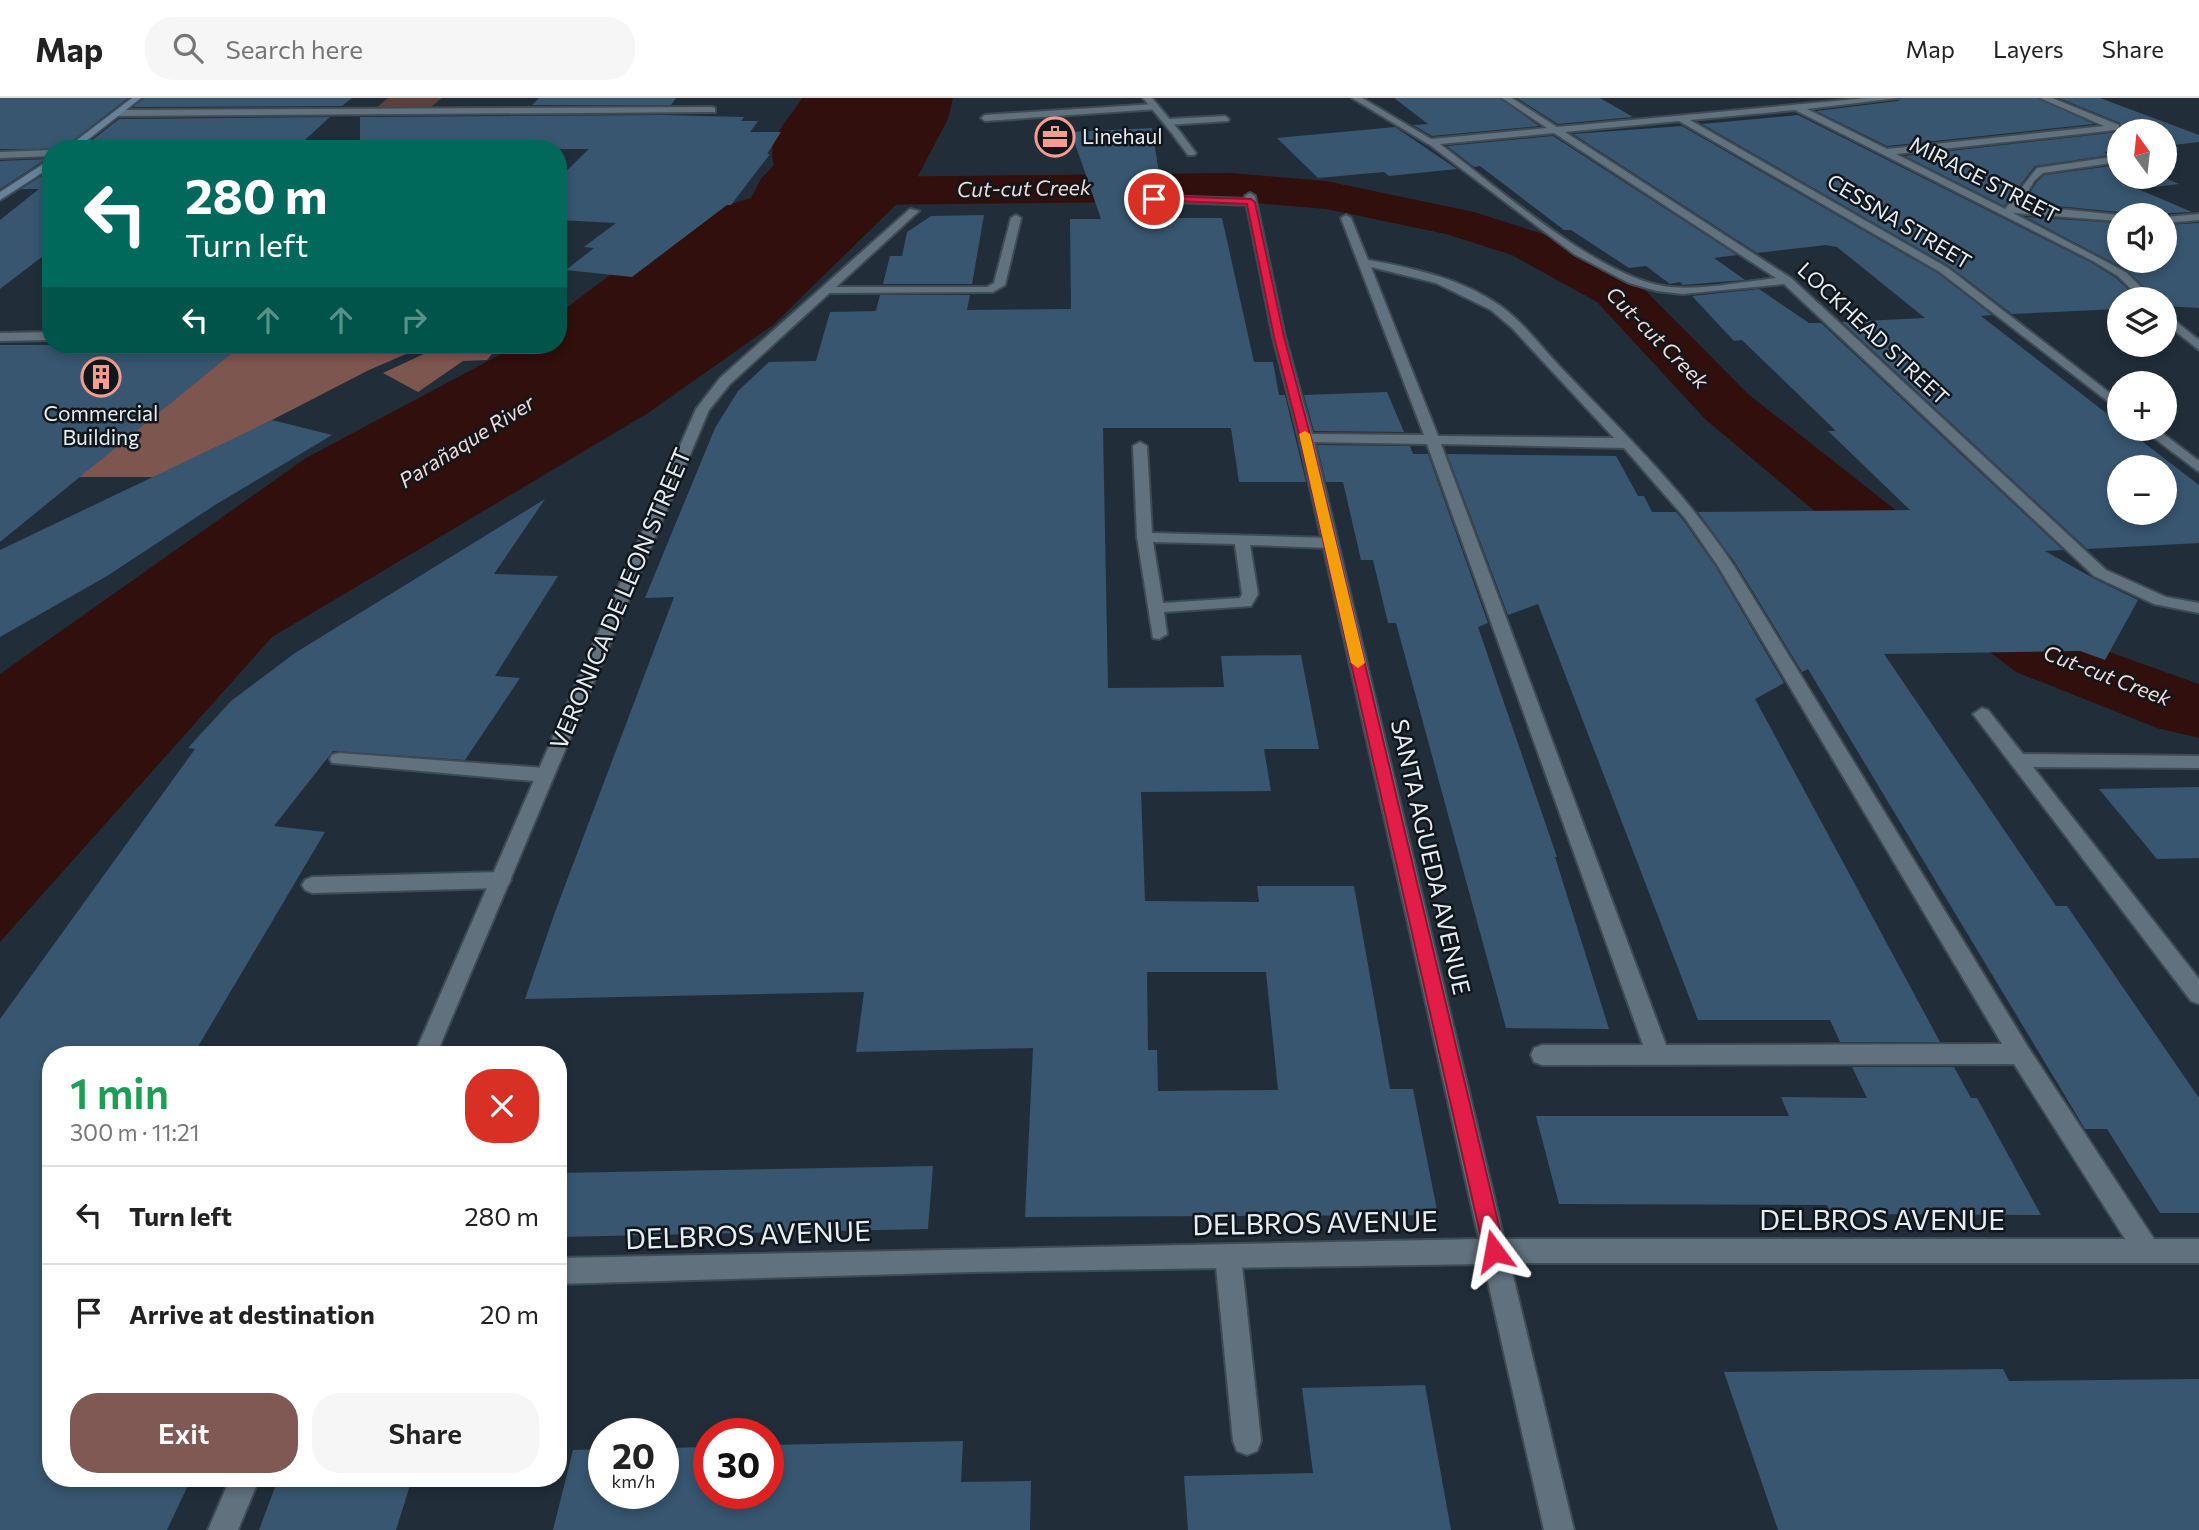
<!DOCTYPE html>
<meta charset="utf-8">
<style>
:root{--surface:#fff;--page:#f6f6f6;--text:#222;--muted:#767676;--line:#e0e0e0;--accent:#815954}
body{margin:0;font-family:Commissioner,sans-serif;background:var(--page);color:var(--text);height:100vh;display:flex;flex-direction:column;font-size:26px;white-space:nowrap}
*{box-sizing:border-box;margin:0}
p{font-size:23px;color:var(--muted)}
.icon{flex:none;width:38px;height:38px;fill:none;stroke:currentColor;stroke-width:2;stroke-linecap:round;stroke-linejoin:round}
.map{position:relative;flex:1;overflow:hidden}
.side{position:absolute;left:42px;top:948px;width:525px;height:441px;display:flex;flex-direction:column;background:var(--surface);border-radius:28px;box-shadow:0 4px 10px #0003}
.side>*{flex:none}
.hud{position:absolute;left:42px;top:42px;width:525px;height:214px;border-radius:28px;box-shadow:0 4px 10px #0003;background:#00695c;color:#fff;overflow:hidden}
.needle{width:46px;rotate:345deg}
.fabs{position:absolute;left:2107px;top:21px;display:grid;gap:14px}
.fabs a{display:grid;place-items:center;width:70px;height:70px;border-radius:50%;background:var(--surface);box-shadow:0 4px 10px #0003;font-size:35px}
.speed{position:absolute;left:588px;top:1320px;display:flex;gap:14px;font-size:35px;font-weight:700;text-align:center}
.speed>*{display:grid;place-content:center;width:91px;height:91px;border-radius:50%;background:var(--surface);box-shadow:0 4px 10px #0003;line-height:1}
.speed small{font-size:18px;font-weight:400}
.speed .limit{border:10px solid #d22;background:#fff;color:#111}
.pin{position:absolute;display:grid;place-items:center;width:60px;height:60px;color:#fff;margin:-30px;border:4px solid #fff;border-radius:50%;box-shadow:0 2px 7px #0007}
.me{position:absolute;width:77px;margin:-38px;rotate:347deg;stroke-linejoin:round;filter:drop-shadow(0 0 5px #0008)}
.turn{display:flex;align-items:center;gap:24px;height:147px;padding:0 28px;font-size:32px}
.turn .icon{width:91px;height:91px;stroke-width:2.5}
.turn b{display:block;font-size:49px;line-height:60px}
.lanes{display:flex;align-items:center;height:66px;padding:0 28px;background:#0003;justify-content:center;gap:35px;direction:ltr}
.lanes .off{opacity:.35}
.round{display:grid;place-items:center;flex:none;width:74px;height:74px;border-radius:28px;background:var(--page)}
.headline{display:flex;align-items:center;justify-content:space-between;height:119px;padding:0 28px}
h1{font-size:42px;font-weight:600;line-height:52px;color:#1e9e55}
.button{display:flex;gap:14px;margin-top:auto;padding:14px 28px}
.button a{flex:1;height:80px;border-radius:28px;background:var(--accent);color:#fff;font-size:28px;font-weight:600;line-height:80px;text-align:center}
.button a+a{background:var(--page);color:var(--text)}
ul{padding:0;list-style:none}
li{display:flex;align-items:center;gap:21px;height:98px;padding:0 28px;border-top:2px solid var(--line)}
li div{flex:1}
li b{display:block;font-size:26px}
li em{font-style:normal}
header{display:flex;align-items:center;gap:42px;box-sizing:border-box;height:98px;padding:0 35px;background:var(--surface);border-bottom:2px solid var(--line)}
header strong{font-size:33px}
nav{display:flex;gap:38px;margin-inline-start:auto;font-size:24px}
.search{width:490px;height:63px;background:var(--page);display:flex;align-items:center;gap:18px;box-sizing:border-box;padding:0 24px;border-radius:28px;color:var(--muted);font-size:26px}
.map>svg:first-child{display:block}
.green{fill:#5b403c}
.forest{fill:#7e5650}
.water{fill:#300f0c}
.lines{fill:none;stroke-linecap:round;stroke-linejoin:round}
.river{fill:#300f0c;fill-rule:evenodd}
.building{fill:#38566f;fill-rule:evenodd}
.service-casing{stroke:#3f4a53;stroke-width:4}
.minor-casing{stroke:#3f4a53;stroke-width:4}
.secondary-casing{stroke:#3f4a53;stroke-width:4}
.service{fill:#62717e;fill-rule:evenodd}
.minor{fill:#62717e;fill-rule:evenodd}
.secondary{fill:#66829a;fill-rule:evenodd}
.route{fill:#e11d48;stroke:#92132f;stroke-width:2}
.slow{fill:#f59e0b}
.labels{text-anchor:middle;stroke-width:5;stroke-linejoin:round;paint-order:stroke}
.far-poi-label{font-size:21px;fill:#e5eef5;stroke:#10161b;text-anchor:start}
.far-street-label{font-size:21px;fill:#e5eef5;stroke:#10161b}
.far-water-label{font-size:21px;font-style:italic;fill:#f6d8d4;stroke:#10161b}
.street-label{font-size:24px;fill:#e5eef5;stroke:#10161b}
.near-street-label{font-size:28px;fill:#e5eef5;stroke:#10161b}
</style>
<header>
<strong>Map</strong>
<div class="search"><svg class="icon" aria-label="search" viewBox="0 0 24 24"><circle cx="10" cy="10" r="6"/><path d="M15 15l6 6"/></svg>Search here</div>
<nav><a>Map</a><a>Layers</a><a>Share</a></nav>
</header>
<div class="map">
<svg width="2199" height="1432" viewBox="0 0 2199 1432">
<rect width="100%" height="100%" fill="#212e39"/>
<path class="green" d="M 388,0 L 442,0 L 426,13 L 375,11 Z"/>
<path class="forest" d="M 241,247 L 427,247 L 369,272 L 243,337 L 183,379 L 0,379 L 0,314 L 163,311 Z
M 443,247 L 499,247 L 487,262 L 463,263 L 418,294 L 383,275 Z"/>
<path class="water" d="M 802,0 L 953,0 L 948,21 L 910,93 L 773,227 L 648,315 L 272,539 L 0,844 L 0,576 L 306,360 L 518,247 L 558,247 L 558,216 L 688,119 L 751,100 L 761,81 L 774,67 C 765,41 790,21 802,0 Z"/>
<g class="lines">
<path class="river" d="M 1230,75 L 1326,83 L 1474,114 L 1546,137 L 1635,182 L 1748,296 L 1954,458 L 2070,540 L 2199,586 L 2199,640 L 2157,630 L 2016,574 L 1904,488 L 1706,322 L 1597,204 L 1512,157 L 1446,136 L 1326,111 L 1230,103 L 863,107 L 847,103 L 840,93 L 847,83 L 863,79 Z"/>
</g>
<path class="building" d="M 0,0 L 128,0 L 62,51 L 0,51 Z
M 144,0 L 352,0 L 342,8 L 133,9 Z
M 539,0 L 676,0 L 671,7 L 532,7 Z
M 1394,0 L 1500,0 L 1539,28 L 1432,38 L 1413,27 L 1428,26 Z
M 1517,0 L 1600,0 L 1633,19 L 1558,26 Z
M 1901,0 L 2038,0 L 2094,26 L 1887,48 L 1816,13 L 1898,3 Z
M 2059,0 L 2100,0 L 2199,37 L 2199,44 L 2174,47 L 2165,41 L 2165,33 L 2120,33 L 2120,25 Z
M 663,17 L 744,19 L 741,23 L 758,23 L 750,34 L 781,34 L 767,56 L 770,56 L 731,107 L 727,107 L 632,179 L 566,172 L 594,150 L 584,149 L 616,125 L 558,122 L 558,81 L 589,51 L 360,51 L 360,19 Z
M 1798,17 L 2092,165 L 2116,180 L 2138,201 L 2119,201 L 2119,211 L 2012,216 L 1949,168 L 1702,26 Z
M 330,19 L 295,51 L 81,51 L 119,21 Z
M 1682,28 L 1939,176 L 1992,217 L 1981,218 L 2119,325 L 2119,331 L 2126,331 L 2199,387 L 2199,445 L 2087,451 L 1842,224 L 1925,220 L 1837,149 L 1826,147 L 1757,155 L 1573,36 ZM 2119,369 L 2165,369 L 2165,415 L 2119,415 Z
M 1395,29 L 1457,71 L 1389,78 L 1384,74 L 1318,80 L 1277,40 Z
M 1152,30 L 1162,95 L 1129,94 L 1124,96 L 1124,104 L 1163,106 L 1165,120 L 1222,120 L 1254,264 L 1273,264 L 1279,297 L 1285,297 L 1306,384 L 1239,384 L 1231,330 L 1103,330 L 1108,590 L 1224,589 L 1221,558 L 1301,557 L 1319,651 L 1264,651 L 1271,693 L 1141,694 L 1145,803 L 1259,804 L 1257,788 L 1354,788 L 1390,991 L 1413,991 L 1438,1117 L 1025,1119 L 1033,950 L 856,954 L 864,894 L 525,901 L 555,814 L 674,499 L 645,500 L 715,330 L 738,293 L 769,264 L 816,263 L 830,214 L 876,213 L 880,197 L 970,197 L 967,212 L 1071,211 L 1070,121 L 1101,121 L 1071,34 ZM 1147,874 L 1266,874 L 1278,992 L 1158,993 L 1157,952 L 1148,952 Z
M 2119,34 L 2119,53 L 2104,54 L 2110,57 L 2035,68 L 2004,108 L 1905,58 Z
M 1553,38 L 1737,157 L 1714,160 L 1745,182 L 1683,187 L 1680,184 L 1670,186 L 1646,168 L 1629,170 L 1571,132 L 1564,132 L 1480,68 L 1474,69 L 1447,48 Z
M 46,61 L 0,91 L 0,63 Z
M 2119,67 L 2119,79 L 2163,79 L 2179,86 L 2138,91 L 2192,114 L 2122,117 L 2119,114 L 2024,105 L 2036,85 L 2044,77 Z
M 51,72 L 51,152 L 0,191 L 0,122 L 39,91 L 21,91 Z
M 984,117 L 972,186 L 883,186 L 890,158 L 902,158 L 907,134 L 931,118 Z
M 2026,119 L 2119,125 L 2119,163 L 2165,163 L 2165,127 L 2199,125 L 2199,210 L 2165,208 L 2165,201 L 2156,201 L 2127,172 Z
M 1759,191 L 1809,225 L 1821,225 L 2063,452 L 2045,453 L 2093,480 L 2138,502 L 2105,562 L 2080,553 L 1884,556 L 2056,808 L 2067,808 L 2199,1000 L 2199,1115 L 2160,1115 L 2107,1031 L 2085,1031 L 1808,571 L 1802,574 L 1736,466 L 1698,414 L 1910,412 L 1828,333 L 1836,333 L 1742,242 L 1734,243 L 1692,198 Z
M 0,247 L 242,247 L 0,444 Z
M 1387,294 L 1404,334 L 1314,333 L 1304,297 Z
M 272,322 L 332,337 L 215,407 L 107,478 L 0,539 L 0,452 Z
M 1317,347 L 1410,348 L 1413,356 L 1428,356 L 1488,525 L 1478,529 L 1557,759 L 1555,759 L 1609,931 L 1506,930 L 1396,525 L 1388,525 L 1373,462 L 1361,462 L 1343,384 L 1326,384 Z
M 1447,356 L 1616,358 L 1638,398 L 1644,398 L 1652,414 L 1676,414 L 1683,422 L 1716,469 L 1784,585 L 1755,601 L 1940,944 L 1840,944 L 1830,922 L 1698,922 L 1538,506 L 1508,517 Z
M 545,401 L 494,476 L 558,478 L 495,578 L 520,580 L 465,662 L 333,653 L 274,728 L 325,734 L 193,957 L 51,957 L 51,1381 L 191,1381 L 167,1432 L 0,1432 L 0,921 L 195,651 L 188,650 L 231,603 L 295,555 Z
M 2199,689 L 2199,760 L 2157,761 L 2099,691 Z
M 1852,969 L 1954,969 L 1971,1000 L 1977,1000 L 2041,1117 L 1831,1116 L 1827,1107 L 1559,1106 L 1536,1018 L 1789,1018 L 1781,999 L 1867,1000 Z
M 933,1068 L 928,1131 L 558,1139 L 558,1075 Z
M 2003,1271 L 2009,1283 L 2199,1281 L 2199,1432 L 1778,1432 L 1724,1274 Z
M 1425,1287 L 1451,1432 L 1188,1432 L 1184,1378 L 1313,1375 L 1302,1290 Z
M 963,1343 L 961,1384 L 1031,1383 L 1030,1432 L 553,1432 L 573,1352 L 604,1351 L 604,1395 L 663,1395 L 663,1350 L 709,1349 L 709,1395 L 768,1395 L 768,1347 Z
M 278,1381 L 412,1381 L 396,1432 L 259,1432 Z"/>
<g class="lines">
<g class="service-casing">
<path id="service" d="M 1352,0 L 1362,0 L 1436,44 L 1428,46 Z
M 1155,6 L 1158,7 L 1158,11 L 985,23 L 981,20 L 985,17 Z
M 1225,18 L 1229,21 L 1228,23 L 1168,27 L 1163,24 L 1168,21 Z
M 1175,35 L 1181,35 L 1196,55 L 1194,57 L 1188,57 L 1173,37 Z
M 51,52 L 51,58 L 0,60 L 0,54 Z
M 1130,97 L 1251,101 L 1256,104 L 1251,107 L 1126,102 L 1126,98 Z
M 1016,117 L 1021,120 L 1005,187 L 993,194 L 828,195 L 822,192 L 828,189 L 987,189 L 994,185 L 1011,120 Z
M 51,234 L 51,242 L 0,243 L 0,235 Z
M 1140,344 L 1147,348 L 1152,435 L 1330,440 L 1338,445 L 1330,450 L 1250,447 L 1258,496 L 1251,508 L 1164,514 L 1167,536 L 1159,541 L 1153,540 L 1137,439 L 1133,348 ZM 1153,444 L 1235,446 L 1242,496 L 1240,500 L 1163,505 Z
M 1982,610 L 1988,612 L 2023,656 L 2199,658 L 2199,670 L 2033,669 L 2199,881 L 2199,906 L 2191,903 L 1973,616 Z
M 339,655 L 545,670 L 552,672 L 554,677 L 552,682 L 545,684 L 332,665 L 330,661 L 332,657 Z
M 501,774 L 508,777 L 511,782 L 508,787 L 501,790 L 312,795 L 305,792 L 302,787 L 305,782 L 312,779 Z
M 1228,1146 L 1237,1149 L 1241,1158 L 1261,1343 L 1257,1353 L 1247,1357 L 1237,1353 L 1233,1343 L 1215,1158 L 1219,1149 Z"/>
</g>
<g class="minor-casing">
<path id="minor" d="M 1143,0 L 1152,0 L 1181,35 L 1181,39 L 1175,39 Z
M 1502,0 L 1512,0 L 1557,29 L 1867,0 L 1898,0 L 1807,11 L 1887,51 L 2104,28 L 2040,0 L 2052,0 L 2119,27 L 2119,31 L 2116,32 L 1896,56 L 2005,111 L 2037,70 L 2119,58 L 2119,64 L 2043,75 L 2034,83 L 2020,107 L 2119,117 L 2119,123 L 2013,115 L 2126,174 L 2153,201 L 2141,201 L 2118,178 L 2093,163 L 1795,12 L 1690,22 L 1948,170 L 2119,302 L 2119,312 L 1940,174 L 1679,23 L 1565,34 L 1791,180 L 2106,472 L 2166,499 L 2199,505 L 2199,515 L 2154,506 L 2094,478 L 1784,186 L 1682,196 L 1657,193 L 1629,185 L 1574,156 L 1426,44 L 1431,41 L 1547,30 ZM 1554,35 L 1776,180 C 1741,184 1705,192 1670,189 C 1601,182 1496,88 1440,46 Z
M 712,9 L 715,10 L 715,14 L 117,18 L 113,15 L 117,12 Z
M 2165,44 L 2176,51 L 2165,58 Z
M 1250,95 L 1255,98 L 1285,239 L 1312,336 L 1424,337 L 1341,120 L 1346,117 L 1351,120 L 1368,162 C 1413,170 1460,180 1499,207 C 1525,225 1544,253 1566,275 C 1627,338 1685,394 1734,468 L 2028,949 L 2154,1141 L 2199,1141 L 2199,1165 L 1510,1165 L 1574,1432 L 1544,1432 L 1484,1166 L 972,1174 L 558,1186 L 558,1160 L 1479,1141 L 1299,340 L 1273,239 L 1245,98 ZM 1371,169 L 1436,185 L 1491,212 L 1512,230 L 1614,340 L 1438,338 ZM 1314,344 L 1427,346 L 1643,947 L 1542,947 L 1534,950 L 1531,957 L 1534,964 L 1542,967 L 2014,966 L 2125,1141 L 1504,1141 ZM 1441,346 L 1624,350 L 1685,420 L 1718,468 L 2002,946 L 1666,947 Z
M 910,111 L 919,113 L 730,286 L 709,312 L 436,957 L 414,957 L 696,311 L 720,280 Z
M 2199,116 L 2199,122 L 2165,125 L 2165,119 Z
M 2165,215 L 2199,242 L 2199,252 L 2165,225 Z
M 2142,331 L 2157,331 L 2199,363 L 2199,374 Z
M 230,1381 L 259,1381 L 238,1432 L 208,1432 Z"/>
</g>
<g class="secondary-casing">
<path id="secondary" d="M 132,0 L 141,0 L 76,51 L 65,51 Z
M 51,61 L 51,69 L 0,102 L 0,94 Z"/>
</g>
<use href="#service" class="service"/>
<use href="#minor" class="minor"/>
<use href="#secondary" class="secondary"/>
</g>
<path class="route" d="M 1154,98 L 1251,101 L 1255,104 L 1284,239 L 1311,340 L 1505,1153 L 1502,1160 L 1494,1163 L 1487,1160 L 1484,1153 L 1300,340 L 1274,239 L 1247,106 L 1151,102 Z"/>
<path class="slow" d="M 1305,333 L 1310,336 L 1365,565 L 1358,570 L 1351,565 L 1299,336 Z"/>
<defs>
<g id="office-ring" transform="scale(2.0125)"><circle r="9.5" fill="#10161b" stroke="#f59c90" stroke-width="1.5"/><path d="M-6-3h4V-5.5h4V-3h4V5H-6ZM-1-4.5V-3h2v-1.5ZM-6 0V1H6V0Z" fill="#f59c90"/></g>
<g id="building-ring" transform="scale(2.0125)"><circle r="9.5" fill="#10161b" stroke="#f59c90" stroke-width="1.5"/><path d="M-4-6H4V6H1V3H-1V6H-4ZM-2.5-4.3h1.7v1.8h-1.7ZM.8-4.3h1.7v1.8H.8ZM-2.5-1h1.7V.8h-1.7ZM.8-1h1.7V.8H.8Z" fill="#f59c90"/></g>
</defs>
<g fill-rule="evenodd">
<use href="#office-ring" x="1055" y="39"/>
<use href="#building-ring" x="101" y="279"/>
</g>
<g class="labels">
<g class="far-poi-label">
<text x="1082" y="46">Linehaul</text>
<text x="101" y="323" text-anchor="middle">Commercial<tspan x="101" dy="24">Building</tspan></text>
</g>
<g class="far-street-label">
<text transform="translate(1984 82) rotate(27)" y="7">MIRAGE STREET</text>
<text transform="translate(1899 124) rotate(31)" y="7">CESSNA STREET</text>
<text transform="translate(1873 236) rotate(43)" y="7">LOCKHEAD STREET</text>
</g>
<g class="far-water-label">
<text transform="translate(1024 91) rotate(-1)" y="7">Cut-cut Creek</text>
<text transform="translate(1657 240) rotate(45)" y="7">Cut-cut Creek</text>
<text transform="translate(467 344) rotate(-32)" y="7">Parañaque River</text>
<text transform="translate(2107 578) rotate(21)" y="7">Cut-cut Creek</text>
</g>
<g class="street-label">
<text transform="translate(621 501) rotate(-67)" y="8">VERONICA DE LEON STREET</text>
<text transform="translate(1430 759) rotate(77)" y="8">SANTA AGUEDA AVENUE</text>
</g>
<g class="near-street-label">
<text x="1882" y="1132">DELBROS AVENUE</text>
<text transform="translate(1315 1125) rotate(-1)" y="10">DELBROS AVENUE</text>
<text transform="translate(748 1137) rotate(-2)" y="10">DELBROS AVENUE</text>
</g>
</g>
</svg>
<div class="fabs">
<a><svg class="needle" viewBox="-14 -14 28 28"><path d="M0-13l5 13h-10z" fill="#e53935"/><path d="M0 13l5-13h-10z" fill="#767676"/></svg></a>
<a><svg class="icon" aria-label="sound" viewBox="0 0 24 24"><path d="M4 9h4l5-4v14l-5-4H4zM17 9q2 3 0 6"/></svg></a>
<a><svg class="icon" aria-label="layers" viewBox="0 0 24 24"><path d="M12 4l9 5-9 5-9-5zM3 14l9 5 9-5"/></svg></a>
<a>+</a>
<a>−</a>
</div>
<div class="speed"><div>20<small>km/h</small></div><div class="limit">30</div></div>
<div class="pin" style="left:1154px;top:101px;background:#d93025"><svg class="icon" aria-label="arrive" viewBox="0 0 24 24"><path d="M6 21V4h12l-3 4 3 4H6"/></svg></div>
<svg class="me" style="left:1494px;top:1153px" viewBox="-20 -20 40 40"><path d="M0-17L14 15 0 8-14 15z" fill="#e11d48" stroke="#fff" stroke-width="4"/></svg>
<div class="hud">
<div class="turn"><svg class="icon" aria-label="left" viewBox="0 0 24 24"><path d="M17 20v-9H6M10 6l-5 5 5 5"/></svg><div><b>280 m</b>Turn left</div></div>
<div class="lanes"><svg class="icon" aria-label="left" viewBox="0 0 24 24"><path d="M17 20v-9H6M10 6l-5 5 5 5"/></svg><svg class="icon off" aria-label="ahead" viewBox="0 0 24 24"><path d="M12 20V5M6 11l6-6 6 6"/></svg><svg class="icon off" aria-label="ahead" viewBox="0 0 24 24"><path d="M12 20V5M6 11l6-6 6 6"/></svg><svg class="icon off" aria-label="right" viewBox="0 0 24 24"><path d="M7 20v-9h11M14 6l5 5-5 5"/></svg></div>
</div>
<section class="side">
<div class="headline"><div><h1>1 min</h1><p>300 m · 11:21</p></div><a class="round" style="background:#d93025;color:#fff"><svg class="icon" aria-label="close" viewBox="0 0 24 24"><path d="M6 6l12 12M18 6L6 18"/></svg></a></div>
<ul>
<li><svg class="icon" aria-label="left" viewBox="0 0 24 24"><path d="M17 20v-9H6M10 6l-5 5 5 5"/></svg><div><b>Turn left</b></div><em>280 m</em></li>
<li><svg class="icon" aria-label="arrive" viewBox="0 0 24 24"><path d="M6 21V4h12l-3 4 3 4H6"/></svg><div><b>Arrive at destination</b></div><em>20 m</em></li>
</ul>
<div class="button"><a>Exit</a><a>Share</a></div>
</section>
</div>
